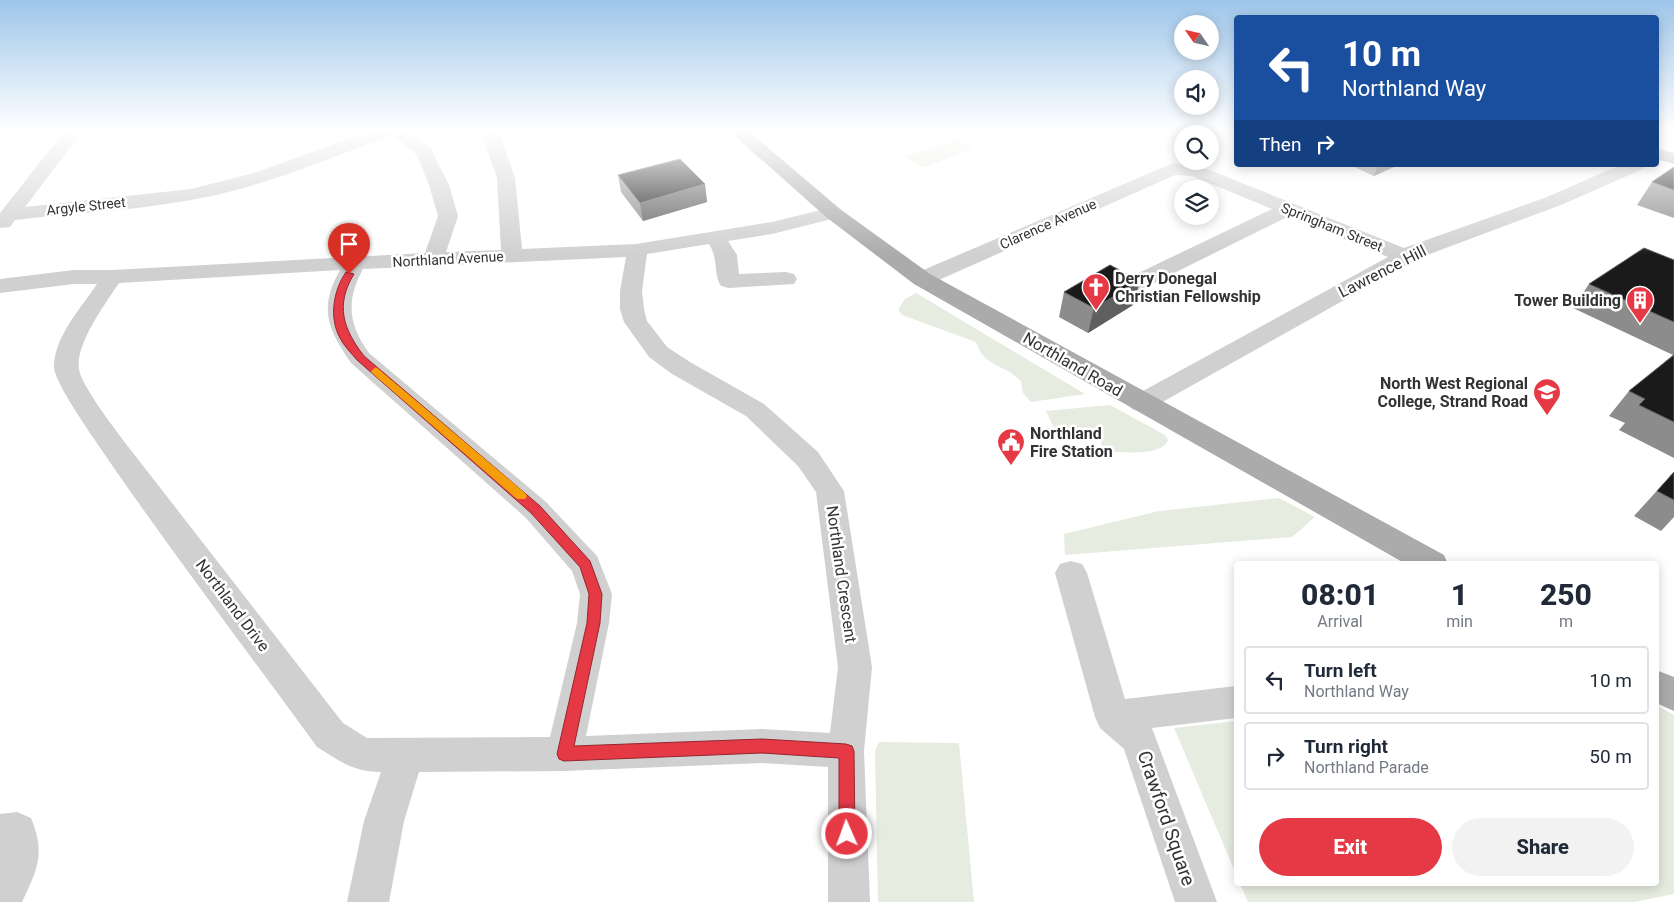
<!DOCTYPE html>
<style>
:root{--surface:#fff;--page:#f2f2f3;--text:#1f2937;--muted:#747a83;--line:#e0e1e3;--accent:#e63946}
body{margin:0;font-family:Roboto,sans-serif;background:var(--page);color:var(--text);height:100vh;display:flex;flex-direction:column;font-size:19px;white-space:nowrap}
*{box-sizing:border-box;margin:0}
p{font-size:16px;color:var(--muted)}
.icon{flex:none;width:28px;height:28px;fill:none;stroke:currentColor;stroke-width:2;stroke-linecap:round;stroke-linejoin:round}
.map{position:relative;flex:1;overflow:hidden}
.panel{position:absolute;left:1234px;top:561px;width:425px;height:325px;display:flex;flex-direction:column;background:var(--surface);border-radius:5px;box-shadow:0 2px 12px #0003}
.panel>*{flex:none}
.guide{position:absolute;left:1234px;top:15px;width:425px;height:152px;border-radius:5px;box-shadow:0 2px 12px #0003;background:#1a4fa0;color:#fff;overflow:hidden}
.needle{width:32px;rotate:304deg}
.buttons{position:absolute;left:1174px;top:15px;display:grid;gap:10px}
.buttons a{display:grid;place-items:center;width:45px;height:45px;border-radius:50%;background:var(--surface);box-shadow:0 2px 12px #0003;font-size:25px}
.pin{position:absolute;display:grid;place-items:center;width:42px;height:42px;color:#fff;margin:-51px -21px;border-radius:50% 50% 50% 0;rotate:-45deg;box-shadow:0 0 5px #0007}
.pin .icon{rotate:45deg}
.me{position:absolute;width:55px;margin:-28px;rotate:358deg;stroke-linejoin:round;filter:drop-shadow(0 0 4px #0008)}
.turn{display:flex;align-items:center;gap:18px;height:105px;padding:0 25px;font-size:22px}
.turn .icon{width:65px;height:65px;stroke-width:2.5}
.turn b{display:block;font-size:35px;line-height:42px}
.then{display:flex;align-items:center;height:48px;padding:0 25px;background:#0003;gap:10px;font-size:19px}
.eta{display:flex;justify-content:space-evenly;align-items:center;height:85px;text-align:center}
.eta b{font-size:30px;font-weight:800;line-height:35px}
.primary-button{display:flex;gap:10px;margin-top:auto;padding:10px 25px}
.primary-button a{flex:1;height:58px;border-radius:30px;background:var(--accent);color:#fff;font-size:20px;font-weight:800;line-height:58px;text-align:center}
.primary-button a+a{background:var(--page);color:var(--text)}
ul{padding:0;list-style:none}
li{display:flex;align-items:center;gap:15px;height:68px;margin:0 10px 8px;padding:0 15px;border:2px solid var(--line);border-radius:5px}
li div{flex:1}
li b{display:block;font-size:19px}
li em{font-style:normal}
.map>svg:first-child{display:block}
.green{fill:#e6ecdf}
.lines{fill:none;stroke-linecap:round;stroke-linejoin:round}
.minor{fill:#d0d0d0;fill-rule:evenodd}
.major{fill:#ababab;fill-rule:evenodd}
.wall{fill:#8c8c8c}
.shaded-wall{fill:#5f5f5f}
.building{fill:#1a1a1a;stroke:#5f5f5f}
.route{fill:#e63946;stroke:#96252e}
.slow{fill:#f59e0b}
.labels{text-anchor:middle;stroke-width:5;stroke-linejoin:round;paint-order:stroke}
.far-street-label{font-size:14px;fill:#333;stroke:#fff}
.street-label{font-size:16px;fill:#333;stroke:#fff}
.poi-label{font-size:16px;font-weight:bold;fill:#333;stroke:#fff;text-anchor:start}
.near-street-label{font-size:19px;fill:#333;stroke:#fff}
</style>
<div class="map">
<svg width="1674" height="902" viewBox="0 0 1674 902">
<rect width="100%" height="100%" fill="#fff"/>
<path class="green" d="M 902,129 C 929,129 952,129 972,149 L 923,168 L 905,156 L 953,141 L 945,137 Z
M 916,293 L 1085,394 L 1031,402 L 1023,393 L 1021,381 C 1005,364 984,368 976,342 L 902,315 L 898,310 L 905,299 Z
M 1110,405 L 1165,435 L 1168,440 C 1162,457 1120,452 1104,451 L 1098,436 L 1058,437 L 1046,411 Z
M 1279,498 L 1315,517 L 1292,537 L 1065,555 L 1064,534 L 1159,511 Z
M 1656,705 L 1674,715 L 1674,894 L 1634,902 L 1248,902 L 1240,884 L 1656,884 Z
M 1236,721 L 1236,874 L 1174,728 Z
M 879,742 L 959,743 L 974,902 L 878,902 L 875,751 Z"/>
<g class="lines">
<path class="minor" d="M 66,129 L 84,129 L 25,207 L 191,189 L 254,173 L 376,129 L 408,129 L 431,149 L 449,185 L 458,216 L 446,252 L 501,250 L 497,178 L 480,129 L 498,129 L 515,178 L 522,249 L 636,244 L 772,222 L 833,207 L 840,209 L 843,213 L 840,217 L 772,234 L 728,241 L 737,255 L 739,274 L 786,272 L 794,274 L 797,279 L 794,284 L 729,288 L 721,286 C 713,274 719,260 709,244 L 647,254 L 642,291 L 644,309 L 647,321 L 667,347 L 690,362 L 764,404 L 818,452 L 844,491 L 872,667 L 864,751 L 870,902 L 828,902 L 828,767 L 762,763 L 564,771 L 419,772 L 404,821 L 389,902 L 347,902 L 364,821 L 381,772 C 353,772 340,761 317,747 C 242,644 164,542 92,436 C 84,424 54,380 54,367 C 54,337 81,308 97,284 L 74,284 L 0,293 L 0,279 L 74,270 L 112,270 L 425,253 L 438,216 L 429,185 L 417,155 L 393,135 C 335,156 277,181 216,195 C 150,210 82,212 15,220 L 10,227 L 0,228 L 0,213 ZM 626,257 L 620,291 L 620,309 L 624,322 L 649,357 L 672,374 L 746,416 L 798,466 L 816,492 L 838,667 L 830,733 L 762,729 L 586,736 L 609,623 L 612,594 L 597,556 L 546,502 L 369,353 C 348,324 346,300 363,269 ZM 340,270 C 318,309 328,329 351,363 L 526,518 L 572,571 L 580,594 L 577,623 L 550,737 L 367,738 L 343,723 L 130,449 C 118,433 81,386 79,369 C 75,344 106,303 119,283 Z
M 1173,163 L 1202,167 L 1404,248 L 1547,197 L 1620,165 L 1645,165 L 1643,169 L 1561,205 L 1419,258 L 1150,409 L 1141,412 L 1132,409 L 1128,403 L 1132,397 L 1388,257 L 1289,216 L 1142,289 L 1134,291 L 1126,289 L 1123,284 L 1126,279 L 1272,209 L 1192,176 L 1175,175 L 930,284 L 922,286 L 914,284 L 911,279 L 914,274 Z
M 1071,561 L 1082,564 L 1087,573 L 1125,699 L 1236,686 L 1236,718 L 1152,728 L 1217,902 L 1175,902 L 1124,749 L 1100,728 L 1095,717 L 1055,573 L 1060,564 Z
M 17,812 L 31,818 C 46,854 37,870 22,902 L 0,902 L 0,814 Z"/>
<path class="major" d="M 727,129 L 746,129 L 840,209 L 930,274 L 1444,555 L 1448,564 L 1406,564 L 914,284 L 826,217 Z
M 1656,148 L 1674,153 L 1674,164 L 1656,159 Z
M 1656,670 L 1674,677 L 1674,711 L 1656,703 Z"/>
</g>
<path class="wall" d="M 1350,165 L 1398,165 L 1374,176 Z
M 1674,167 L 1674,218 L 1637,205 L 1652,182 Z
M 618,175 L 705,184 L 707,202 L 643,221 L 621,192 Z
M 1674,260 L 1674,458 L 1619,430 L 1625,423 L 1609,416 L 1629,391 L 1673,355 L 1573,308 L 1589,284 Z
M 1064,292 L 1133,305 L 1088,333 L 1059,317 Z
M 1674,472 L 1674,517 L 1661,531 L 1634,516 Z"/>
<path class="shaded-wall" d="M 1378,165 L 1398,165 L 1374,176 Z
M 705,184 L 707,202 L 643,221 L 640,203 Z
M 1140,281 L 1133,305 L 1088,333 L 1094,308 Z"/>
<path class="building" d="M 680,159 L 705,184 L 640,203 L 618,175 Z
M 1674,167 L 1674,190 L 1652,182 Z
M 1644,248 L 1674,260 L 1674,322 L 1589,284 Z
M 1110,265 L 1140,281 L 1094,308 L 1064,292 Z
M 1674,355 L 1674,422 L 1639,405 L 1645,399 L 1629,391 Z
M 1674,472 L 1674,500 L 1657,491 Z"/>
<linearGradient id="sky" x2="0" y2="1"><stop stop-color="#9ec6ea"/><stop offset="0.51" stop-color="#fff"/><stop offset="1" stop-color="#fff" stop-opacity="0"/></linearGradient>
<rect width="1674" height="255" fill="url(#sky)"/>
<path class="route" d="M 346,272 L 354,274 C 335,305 343,329 364,356 L 540,506 L 590,561 L 602,594 L 600,623 L 574,746 L 762,739 L 846,744 L 852,746 L 854,751 L 855,834 L 853,840 L 847,842 L 841,840 L 839,834 L 839,758 L 762,753 L 564,761 L 559,759 L 557,754 L 587,623 L 589,594 L 580,567 L 531,513 L 357,360 C 351,353 344,346 340,338 C 329,318 333,291 346,272 Z"/>
<path class="slow" d="M 376,367 L 525,493 L 527,496 L 525,499 L 517,499 L 372,373 L 371,371 Z"/>
<defs>
<g id="church-pin" transform="scale(1.4375)"><path d="M0 17L-7.5 6A9.5 9.5 0 1 1 7.5 6Z" fill="#e63946" stroke="#fff"/><path d="M-1.2-6h2.4v3.5h3.3v2.4h-3.3V6h-2.4V-.1h-3.3v-2.4h3.3Z" fill="#fff"/></g>
<g id="building-pin" transform="scale(1.4375)"><path d="M0 17L-7.5 6A9.5 9.5 0 1 1 7.5 6Z" fill="#e63946" stroke="#fff"/><path d="M-4-6H4V6H1V3H-1V6H-4ZM-2.5-4.3h1.7v1.8h-1.7ZM.8-4.3h1.7v1.8H.8ZM-2.5-1h1.7V.8h-1.7ZM.8-1h1.7V.8H.8Z" fill="#fff"/></g>
<g id="university-pin" transform="scale(1.4375)"><path d="M0 17L-7.5 6A9.5 9.5 0 1 1 7.5 6Z" fill="#e63946" stroke="#fff"/><path d="M0-5L7-2L0 1L-7-2ZM-4 1L0 2.5L4 1V4Q0 6-4 4Z" fill="#fff"/></g>
<g id="civic-pin" transform="scale(1.4375)"><path d="M0 17L-7.5 6A9.5 9.5 0 1 1 7.5 6Z" fill="#e63946" stroke="#fff"/><path d="M-.6-6.5H3V-4.5H.6V-3L4-1V1h2V6H-6V1h2V-1L-.6-3ZM-1.2 2.5V6h2.4V2.5Z" fill="#fff"/></g>
</defs>
<g fill-rule="evenodd">
<use href="#church-pin" x="1096" y="287"/>
<use href="#building-pin" x="1640" y="300"/>
<use href="#university-pin" x="1547" y="392"/>
<use href="#civic-pin" x="1011" y="442"/>
</g>
<g class="labels">
<g class="far-street-label">
<text transform="translate(86 206) rotate(-6)" y="5">Argyle Street</text>
<text transform="translate(1048 224) rotate(-24)" y="5">Clarence Avenue</text>
<text transform="translate(1332 227) rotate(22)" y="5">Springham Street</text>
<text transform="translate(448 259) rotate(-3)" y="5">Northland Avenue</text>
</g>
<g class="street-label">
<text transform="translate(1382 271) rotate(-27)" y="6">Lawrence Hill</text>
<text transform="translate(1073 364) rotate(30)" y="6">Northland Road</text>
<text transform="translate(842 574) rotate(82)" y="6">Northland Crescent</text>
<text transform="translate(233 605) rotate(53)" y="6">Northland Drive</text>
</g>
<g class="poi-label">
<text x="1115" y="284">Derry Donegal<tspan x="1115" dy="18">Christian Fellowship</tspan></text>
<text x="1621" y="306" text-anchor="end">Tower Building</text>
<text x="1528" y="389" text-anchor="end">North West Regional<tspan x="1528" dy="18">College, Strand Road</tspan></text>
<text x="1030" y="439">Northland<tspan x="1030" dy="18">Fire Station</tspan></text>
</g>
<g class="near-street-label">
<text transform="translate(1167 818) rotate(71)" y="7">Crawford Square</text>
</g>
</g>
</svg>
<div class="buttons">
<a><svg class="needle" viewBox="-14 -14 28 28"><path d="M0-13l5 13h-10z" fill="#e53935"/><path d="M0 13l5-13h-10z" fill="#747a83"/></svg></a>
<a><svg class="icon" aria-label="sound" viewBox="0 0 24 24"><path d="M4 9h4l5-4v14l-5-4H4zM17 9q2 3 0 6"/></svg></a>
<a><svg class="icon" aria-label="search" viewBox="0 0 24 24"><circle cx="10" cy="10" r="6"/><path d="M15 15l6 6"/></svg></a>
<a><svg class="icon" aria-label="layers" viewBox="0 0 24 24"><path d="M12 4l9 5-9 5-9-5zM3 14l9 5 9-5"/></svg></a>
</div>
<div class="pin" style="left:349px;top:274px;background:#d93025"><svg class="icon" aria-label="arrive" viewBox="0 0 24 24"><path d="M6 21V4h12l-3 4 3 4H6"/></svg></div>
<svg class="me" style="left:847px;top:834px" viewBox="-20 -20 40 40"><circle r="17" fill="#e63946" stroke="#fff" stroke-width="3"/><path d="M0-11L8 9 0 5-8 9z" fill="#fff"/></svg>
<div class="guide">
<div class="turn"><svg class="icon" aria-label="left" viewBox="0 0 24 24"><path d="M17 20v-9H6M10 6l-5 5 5 5"/></svg><div><b>10 m</b>Northland Way</div></div>
<div class="then">Then<svg class="icon" aria-label="right" viewBox="0 0 24 24"><path d="M7 20v-9h11M14 6l5 5-5 5"/></svg></div>
</div>
<section class="panel">
<div class="eta">
<div><b>08:01</b><p>Arrival</p></div>
<div><b>1</b><p>min</p></div>
<div><b>250</b><p>m</p></div>
</div>
<ul>
<li><svg class="icon" aria-label="left" viewBox="0 0 24 24"><path d="M17 20v-9H6M10 6l-5 5 5 5"/></svg><div><b>Turn left</b><p>Northland Way</p></div><em>10 m</em></li>
<li><svg class="icon" aria-label="right" viewBox="0 0 24 24"><path d="M7 20v-9h11M14 6l5 5-5 5"/></svg><div><b>Turn right</b><p>Northland Parade</p></div><em>50 m</em></li>
</ul>
<div class="primary-button"><a>Exit</a><a>Share</a></div>
</section>
</div>
